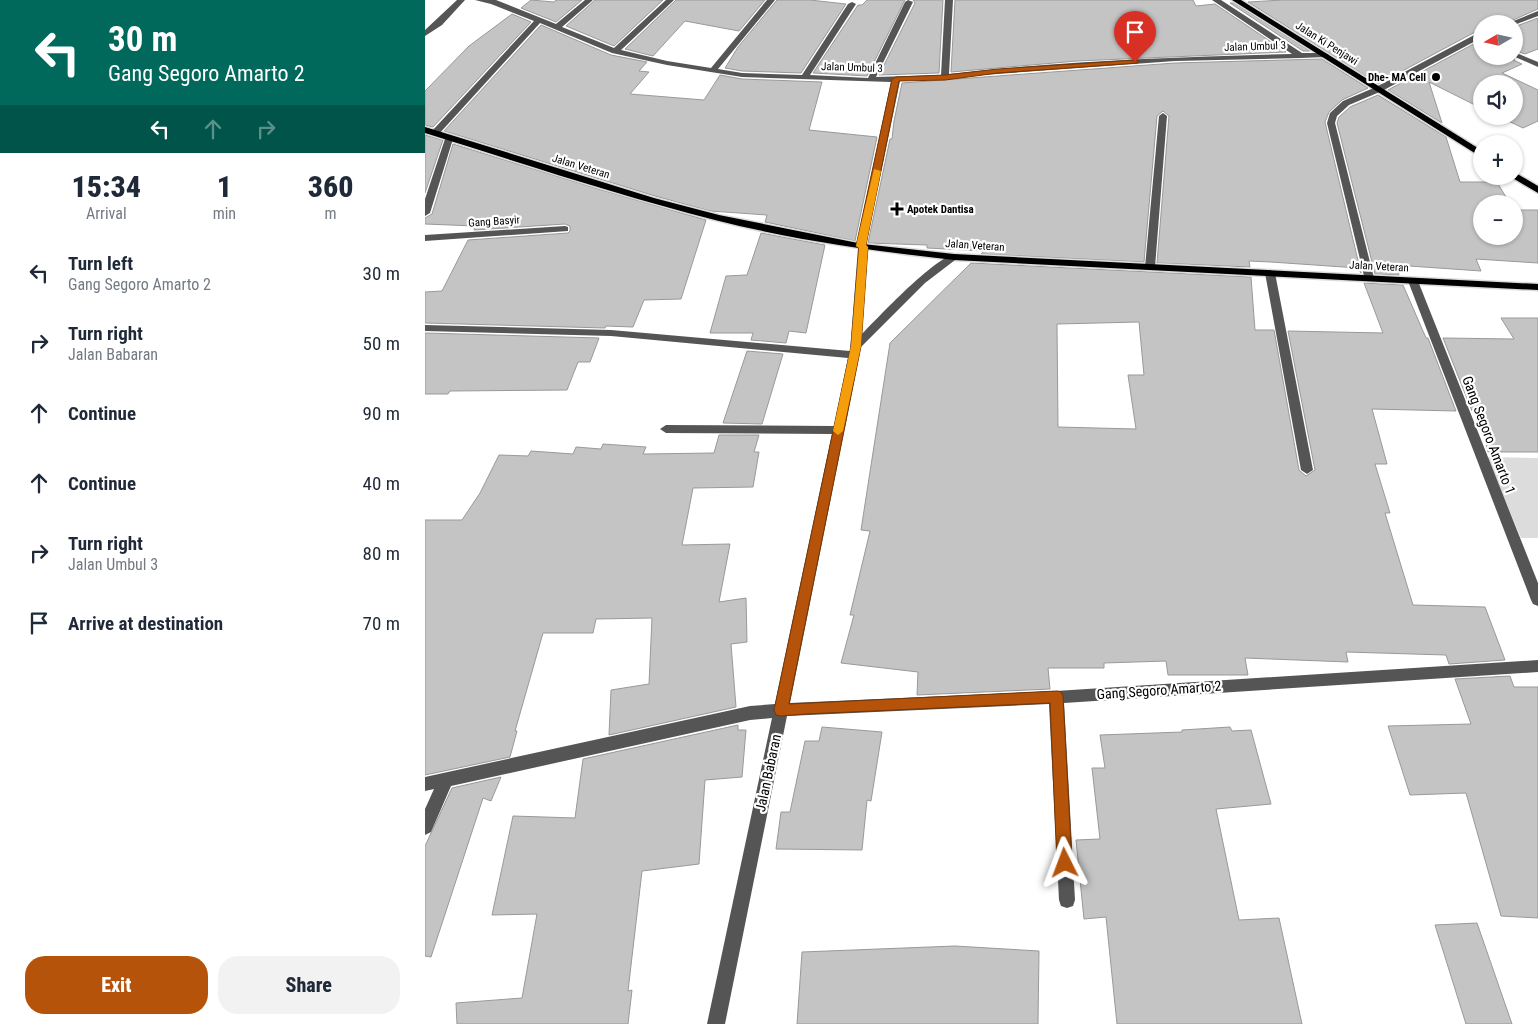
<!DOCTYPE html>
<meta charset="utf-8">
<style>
:root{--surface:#fff;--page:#f2f2f3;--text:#1f2937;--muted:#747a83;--accent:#b45309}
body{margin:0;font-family:"Roboto Condensed",sans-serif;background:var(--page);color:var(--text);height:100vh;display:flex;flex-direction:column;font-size:19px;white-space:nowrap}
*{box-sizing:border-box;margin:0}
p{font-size:16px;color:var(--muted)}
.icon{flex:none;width:28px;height:28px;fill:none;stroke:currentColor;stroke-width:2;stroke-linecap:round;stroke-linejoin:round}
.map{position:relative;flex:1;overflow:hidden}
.panel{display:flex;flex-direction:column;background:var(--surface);width:425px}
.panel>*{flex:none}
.guide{background:#00695c;color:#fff;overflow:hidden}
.needle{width:32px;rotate:261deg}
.tools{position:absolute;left:1048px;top:15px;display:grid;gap:10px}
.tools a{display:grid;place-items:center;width:50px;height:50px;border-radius:50%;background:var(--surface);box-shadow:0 1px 4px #0004;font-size:25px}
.pin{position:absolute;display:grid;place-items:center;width:42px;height:42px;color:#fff;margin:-51px -21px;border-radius:50% 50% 50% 0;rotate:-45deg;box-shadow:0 0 5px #0007}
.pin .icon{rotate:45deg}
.me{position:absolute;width:55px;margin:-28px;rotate:357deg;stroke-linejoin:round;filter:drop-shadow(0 0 4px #0008)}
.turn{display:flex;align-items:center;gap:18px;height:105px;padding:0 25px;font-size:22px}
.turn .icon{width:65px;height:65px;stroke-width:2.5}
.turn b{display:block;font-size:35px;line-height:42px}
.lanes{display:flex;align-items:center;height:48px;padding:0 25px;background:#0003;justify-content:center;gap:25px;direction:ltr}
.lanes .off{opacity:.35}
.eta{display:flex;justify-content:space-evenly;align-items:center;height:85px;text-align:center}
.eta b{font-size:30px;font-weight:800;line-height:35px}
.action{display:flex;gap:10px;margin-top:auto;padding:10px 25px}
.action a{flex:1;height:58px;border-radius:20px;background:var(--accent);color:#fff;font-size:20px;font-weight:800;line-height:58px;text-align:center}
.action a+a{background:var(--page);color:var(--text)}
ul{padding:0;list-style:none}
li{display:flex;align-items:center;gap:15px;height:70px;padding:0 25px}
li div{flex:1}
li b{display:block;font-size:19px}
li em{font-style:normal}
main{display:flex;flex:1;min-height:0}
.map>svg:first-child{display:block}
.green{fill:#dcdcdc}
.building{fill:#c4c4c4;stroke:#999;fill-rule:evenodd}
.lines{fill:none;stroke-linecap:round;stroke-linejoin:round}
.major-casing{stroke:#dbdbdb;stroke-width:3}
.minor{fill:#555;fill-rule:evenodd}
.major{fill:#000;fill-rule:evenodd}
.route{fill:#b45309;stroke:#753606}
.slow{fill:#f59e0b}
.poi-dot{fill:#000;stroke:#fff;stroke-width:2}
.labels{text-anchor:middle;stroke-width:4.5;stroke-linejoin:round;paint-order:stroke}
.far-street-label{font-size:11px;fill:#000;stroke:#fff}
.far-poi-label{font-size:11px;font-weight:bold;fill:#000;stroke:#fff;text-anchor:end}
.street-label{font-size:14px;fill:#000;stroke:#fff}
</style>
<main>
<section class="panel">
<div class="guide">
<div class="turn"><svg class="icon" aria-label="left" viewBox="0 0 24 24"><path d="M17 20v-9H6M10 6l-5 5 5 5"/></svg><div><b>30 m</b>Gang Segoro Amarto 2</div></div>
<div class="lanes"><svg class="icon" aria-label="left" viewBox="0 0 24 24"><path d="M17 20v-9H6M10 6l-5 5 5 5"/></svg><svg class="icon off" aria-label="ahead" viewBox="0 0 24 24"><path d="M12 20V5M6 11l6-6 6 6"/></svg><svg class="icon off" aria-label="right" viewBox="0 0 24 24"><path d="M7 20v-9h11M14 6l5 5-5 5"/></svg></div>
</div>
<div class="eta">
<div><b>15:34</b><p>Arrival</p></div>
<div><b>1</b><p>min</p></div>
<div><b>360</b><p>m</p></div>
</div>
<ul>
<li><svg class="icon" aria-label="left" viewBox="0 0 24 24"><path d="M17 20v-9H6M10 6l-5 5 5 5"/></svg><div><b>Turn left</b><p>Gang Segoro Amarto 2</p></div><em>30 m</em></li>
<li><svg class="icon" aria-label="right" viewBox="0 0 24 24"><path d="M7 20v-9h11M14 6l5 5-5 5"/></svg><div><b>Turn right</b><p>Jalan Babaran</p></div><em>50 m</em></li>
<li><svg class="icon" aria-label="ahead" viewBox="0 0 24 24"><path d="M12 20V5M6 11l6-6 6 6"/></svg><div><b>Continue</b></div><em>90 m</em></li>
<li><svg class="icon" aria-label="ahead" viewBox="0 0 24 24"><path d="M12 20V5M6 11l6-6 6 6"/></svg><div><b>Continue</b></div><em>40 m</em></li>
<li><svg class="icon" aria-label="right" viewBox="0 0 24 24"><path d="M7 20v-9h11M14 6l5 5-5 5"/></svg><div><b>Turn right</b><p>Jalan Umbul 3</p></div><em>80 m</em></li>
<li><svg class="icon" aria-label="arrive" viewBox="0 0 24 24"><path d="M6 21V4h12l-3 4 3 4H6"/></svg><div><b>Arrive at destination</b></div><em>70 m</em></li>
</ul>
<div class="action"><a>Exit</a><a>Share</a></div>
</section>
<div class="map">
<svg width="1113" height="1024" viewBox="0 0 1113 1024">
<rect width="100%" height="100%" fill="#fff"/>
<path class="green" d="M 1062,457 L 1113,458 L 1113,538 L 1096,538 Z"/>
<path class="building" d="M 106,0 L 129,2 L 131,0 L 157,0 L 131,22 L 96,8 Z
M 170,0 L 238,0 L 189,46 L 141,26 Z
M 251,0 L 340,0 L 314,31 L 260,21 L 228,56 L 200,49 Z
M 352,0 L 385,0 L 421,4 L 376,73 L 317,71 L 300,68 L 313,47 Z
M 442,0 L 480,0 L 442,76 L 388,73 L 433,5 L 437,5 Z
M 488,0 L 518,0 L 514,73 L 454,75 L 490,3 Z
M 530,0 L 768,0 L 771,6 L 790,4 L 861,52 L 652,61 L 526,72 Z
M 858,0 L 1113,0 L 1113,9 L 1079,24 L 1056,24 L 1056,31 L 1052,31 L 953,84 L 823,2 Z
M 805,3 L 809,3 L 885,51 L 878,51 Z
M 87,14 L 106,22 L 8,127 L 0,125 L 0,91 L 44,46 Z
M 1113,18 L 1113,49 L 1100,54 L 1089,50 L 1089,27 Z
M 116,25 L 186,55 L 222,62 L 214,71 L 224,72 L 205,94 L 279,100 L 295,75 L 317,79 L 397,82 L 384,130 L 452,137 L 430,241 L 340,222 L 342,215 L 285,211 L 230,196 L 19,131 Z
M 1056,40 L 1056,56 L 1086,56 L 1090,59 L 1088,60 L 1097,64 L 1077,73 L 1113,90 L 1113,121 L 1098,128 L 1073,116 L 1089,116 L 1089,84 L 1056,84 L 1056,108 L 1004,82 L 1017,123 L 963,90 Z
M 897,59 L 943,88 L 917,100 L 904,112 L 900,122 L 936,273 L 933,268 L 846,262 L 824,261 L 825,267 L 732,263 L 744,116 L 738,111 L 732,116 L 719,262 L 556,254 L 559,251 L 502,248 L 502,245 L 443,243 L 465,139 L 467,139 L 469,121 L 477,83 L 750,63 Z
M 953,95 L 1021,137 L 1035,182 L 1072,182 L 1085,204 L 1056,204 L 1056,236 L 1089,236 L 1089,210 L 1113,210 L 1113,263 L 1051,259 L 1056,271 L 970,265 L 974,275 L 950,274 L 912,123 L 914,117 L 925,107 Z
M 0,135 L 18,140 L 0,193 Z
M 28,144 L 180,191 L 281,220 L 256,299 L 219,300 L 208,327 L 181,326 L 180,328 L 0,323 L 0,292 L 17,291 L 43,240 L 143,233 L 145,231 L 145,226 L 140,224 L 49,230 L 50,226 L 0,224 L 0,218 L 7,214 Z
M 336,233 L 400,245 L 381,333 L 364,331 L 361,343 L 326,340 L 328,333 L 285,333 L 301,276 L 322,275 Z
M 546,263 L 826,277 L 830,330 L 849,330 L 874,470 L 881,476 L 890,470 L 863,331 L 958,333 L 939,283 L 978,285 L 1001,338 L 1003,338 L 1031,411 L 947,409 L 962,464 L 950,464 L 965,513 L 960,513 L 988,605 L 1060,607 L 1080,660 L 1024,664 L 1021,655 L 921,652 L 923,662 L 820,658 L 823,675 L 743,675 L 741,661 L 679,663 L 679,668 L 623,668 L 625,689 L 492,695 L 493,672 L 416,663 L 429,615 L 425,615 L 445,531 L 436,530 L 465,343 ZM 714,322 L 719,375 L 703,375 L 711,429 L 633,427 L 632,324 Z
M 1076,318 L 1113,318 L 1113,452 L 1063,452 L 1053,411 L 1047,411 L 1018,338 L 1089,339 Z
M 0,333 L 174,338 L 165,362 L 153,362 L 142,390 L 25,391 L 23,394 L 0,394 Z
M 322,351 L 358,354 L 337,424 L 298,423 Z
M 294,435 L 334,435 L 329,452 L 334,452 L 328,487 L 268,488 L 257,545 L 305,544 L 294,602 L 321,598 L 322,642 L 306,644 L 311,707 L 184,735 L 186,690 L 224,684 L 227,618 L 171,619 L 168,633 L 118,633 L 90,731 L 92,731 L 85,757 L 0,775 L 0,520 L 37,520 L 55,493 L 74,455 L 103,456 L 106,451 L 148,454 L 151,447 L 176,449 L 178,444 L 221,447 L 218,454 L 289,453 Z
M 1085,676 L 1089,687 L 1113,687 L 1113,918 L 1076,916 L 1041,793 L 985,795 L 963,726 L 1046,724 L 1030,679 Z
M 313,725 L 313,730 L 321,730 L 317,777 L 280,780 L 274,864 L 217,871 L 203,991 L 207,990 L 203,1024 L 32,1024 L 31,1003 L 97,998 L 112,914 L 67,915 L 88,816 L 150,818 L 158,759 Z
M 397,727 L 457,732 L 446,801 L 442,800 L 437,850 L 351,849 L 356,812 L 365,812 L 380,741 L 394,741 Z
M 805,727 L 807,731 L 826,730 L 846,804 L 791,809 L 814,920 L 854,918 L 877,1024 L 692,1024 L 681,917 L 659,919 L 651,840 L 675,839 L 667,768 L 680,768 L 675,735 L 757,732 L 757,730 Z
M 76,777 L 66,801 L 58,798 L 6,957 L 0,956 L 0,846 L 27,788 Z
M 1052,923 L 1087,1024 L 1041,1024 L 1010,925 Z
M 530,946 L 614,951 L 613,1024 L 372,1024 L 377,952 Z"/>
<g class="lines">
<g class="major-casing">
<path id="major" d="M 807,0 L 816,0 L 1056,150 L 1056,157 Z
M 0,127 L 229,198 L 294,215 L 438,244 L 529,254 L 1113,284 L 1113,290 L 529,260 C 449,251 368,240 290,220 C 192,195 96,163 0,133 Z
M 1089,172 L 1113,186 L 1113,193 L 1086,177 L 1089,176 Z"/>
</g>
<path class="minor" d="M 32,0 L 40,0 L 17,25 L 0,36 L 0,30 Z
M 50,0 L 71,0 L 131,24 L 160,0 L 168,0 L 137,27 L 189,48 L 241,0 L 249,0 L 196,50 L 242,61 L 286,68 L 342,0 L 350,0 L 293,69 L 317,73 L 377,75 L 423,4 L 427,2 L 431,4 L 385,75 L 443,78 L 480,2 L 483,0 L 488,2 L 451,77 L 516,75 L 520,0 L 528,0 L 524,74 C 638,61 753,57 867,54 L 787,0 L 796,0 L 877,53 L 900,53 L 904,55 L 900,57 L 876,58 L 750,61 L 475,81 L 441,245 L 443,247 L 437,334 C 452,319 515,251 532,255 L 534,257 L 500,283 L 436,347 L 365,703 L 631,691 L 1113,660 L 1113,672 L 639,703 L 650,900 L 648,906 L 642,908 L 636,906 L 634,900 L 624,704 L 362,716 L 300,1024 L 282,1024 L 347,718 L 325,720 L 26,786 L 6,832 L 0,835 L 0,809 L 9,789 L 0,791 L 0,777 L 325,706 L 350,704 L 407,434 L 241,433 L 235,429 L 241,425 L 409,426 L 423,358 L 186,336 L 0,331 L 0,325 L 186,330 L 425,351 L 433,248 L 431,246 L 466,82 L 317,77 L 242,65 L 187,53 L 115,23 L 13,135 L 7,135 L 7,131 L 109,21 L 66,4 Z
M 1113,11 L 1113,16 L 1089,25 L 1081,24 Z
M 1053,33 L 1056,33 L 1056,38 L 957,91 L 924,105 L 912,116 L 910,123 L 949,278 L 948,280 L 940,280 L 902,123 L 905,113 L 918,101 L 951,87 Z
M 1089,52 L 1113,62 L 1113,67 L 1088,56 Z
M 738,113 L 742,116 L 730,267 L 725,270 L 720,267 L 734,116 Z
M 24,136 L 28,139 L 5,213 L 0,216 L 0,199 L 20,139 Z
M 140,226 L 143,227 L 143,231 L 0,241 L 0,235 Z
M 845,270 L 850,273 L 888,470 L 882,474 L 876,470 L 840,273 Z
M 988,278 L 993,281 L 1113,583 L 1113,606 L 1108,604 L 1106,600 L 983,281 Z"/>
<use href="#major" class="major"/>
</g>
<path class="route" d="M 710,60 L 713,60 L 713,63 L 573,73 L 520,80 L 474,81 L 441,245 L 443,247 L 436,346 L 364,704 L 632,691 L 636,692 L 638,696 L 647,863 L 645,868 L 640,871 L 635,868 L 632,863 L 625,703 L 381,714 L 356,716 L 351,715 L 349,710 L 426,346 L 434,248 L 431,246 L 467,79 L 471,77 L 520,75 L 573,69 Z"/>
<path class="slow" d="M 449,169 L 456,171 L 441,245 L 443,247 L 436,346 L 418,431 L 413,435 L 408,431 L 426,346 L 434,248 L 431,246 Z"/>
<g class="poi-dot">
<circle cx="1011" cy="77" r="5"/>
<path d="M469.5 201.5h5v5h5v5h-5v5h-5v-5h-5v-5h5z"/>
</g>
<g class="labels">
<g class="far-street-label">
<text transform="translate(902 43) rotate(32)" y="4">Jalan Ki Penjawi</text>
<text transform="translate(830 46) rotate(-2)" y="4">Jalan Umbul 3</text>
<text transform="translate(427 67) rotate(2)" y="4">Jalan Umbul 3</text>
<text transform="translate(156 166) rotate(17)" y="4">Jalan Veteran</text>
<text transform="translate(69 221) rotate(-4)" y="4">Gang Basyir</text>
<text transform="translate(550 245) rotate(4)" y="4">Jalan Veteran</text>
<text transform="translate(954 266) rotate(3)" y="4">Jalan Veteran</text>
</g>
<g class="far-poi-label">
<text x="1001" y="81">Dhe- MA Cell</text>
<text x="482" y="213" text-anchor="start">Apotek Dantisa</text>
</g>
<g class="street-label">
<text transform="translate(1064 435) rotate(69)" y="5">Gang Segoro Amarto 1</text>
<text transform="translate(734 690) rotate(-4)" y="5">Gang Segoro Amarto 2</text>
<text transform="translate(343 773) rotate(-78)" y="5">Jalan Babaran</text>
</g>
</g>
</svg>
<div class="tools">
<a><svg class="needle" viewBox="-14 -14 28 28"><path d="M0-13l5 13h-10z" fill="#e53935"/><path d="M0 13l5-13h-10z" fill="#747a83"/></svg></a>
<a><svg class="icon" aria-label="sound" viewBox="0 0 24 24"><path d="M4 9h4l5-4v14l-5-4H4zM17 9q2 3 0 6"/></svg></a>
<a>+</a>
<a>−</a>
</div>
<div class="pin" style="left:710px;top:62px;background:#d93025"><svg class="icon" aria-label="arrive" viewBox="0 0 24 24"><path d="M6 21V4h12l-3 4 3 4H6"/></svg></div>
<svg class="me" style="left:640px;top:863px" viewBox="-20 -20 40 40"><path d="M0-17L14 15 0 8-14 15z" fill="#b45309" stroke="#fff" stroke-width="4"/></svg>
</div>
</main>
